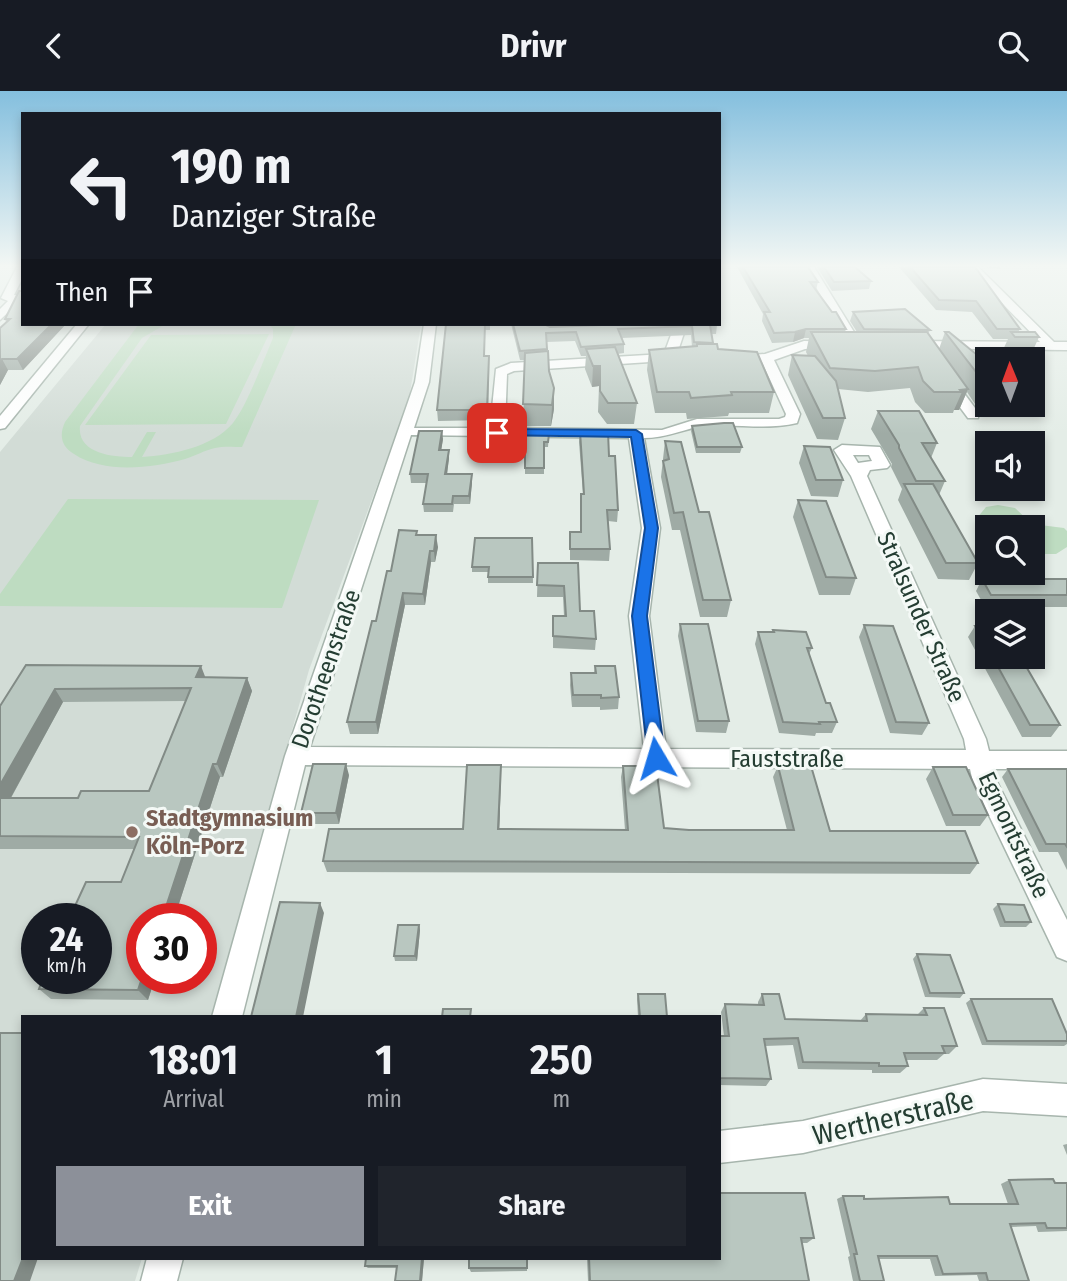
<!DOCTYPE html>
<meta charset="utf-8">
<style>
:root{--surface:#171b24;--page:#20242c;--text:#f1f3f6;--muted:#9ea1a6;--accent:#8c9099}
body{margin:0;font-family:"Fira Sans Condensed",sans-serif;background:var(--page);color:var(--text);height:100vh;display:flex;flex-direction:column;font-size:26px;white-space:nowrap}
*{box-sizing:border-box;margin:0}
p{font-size:23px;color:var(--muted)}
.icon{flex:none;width:38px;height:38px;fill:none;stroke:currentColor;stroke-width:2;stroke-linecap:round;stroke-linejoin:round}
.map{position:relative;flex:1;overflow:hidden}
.sheet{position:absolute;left:21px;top:924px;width:700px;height:245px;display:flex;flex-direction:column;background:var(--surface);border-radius:0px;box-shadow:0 4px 10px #0003}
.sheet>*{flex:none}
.guide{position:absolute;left:21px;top:21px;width:700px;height:214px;border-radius:0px;box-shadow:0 4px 10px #0003;background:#171b24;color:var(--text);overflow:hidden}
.needle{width:46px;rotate:359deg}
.tools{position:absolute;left:975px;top:256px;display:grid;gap:14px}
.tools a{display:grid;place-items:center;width:70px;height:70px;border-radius:0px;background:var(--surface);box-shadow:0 4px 10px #0003;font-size:35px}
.speed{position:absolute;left:21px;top:812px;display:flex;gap:14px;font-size:35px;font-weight:700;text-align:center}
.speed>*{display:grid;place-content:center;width:91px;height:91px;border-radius:50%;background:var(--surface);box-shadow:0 4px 10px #0003;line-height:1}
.speed small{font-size:18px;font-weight:400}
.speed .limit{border:10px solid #d22;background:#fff;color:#111}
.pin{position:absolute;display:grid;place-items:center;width:60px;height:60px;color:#fff;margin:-30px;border-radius:14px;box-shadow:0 4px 10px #0006}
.me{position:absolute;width:77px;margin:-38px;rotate:353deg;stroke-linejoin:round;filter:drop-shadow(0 0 5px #0008)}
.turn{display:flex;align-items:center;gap:24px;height:147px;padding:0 35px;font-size:32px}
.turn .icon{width:91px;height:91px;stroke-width:2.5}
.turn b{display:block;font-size:49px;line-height:60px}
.then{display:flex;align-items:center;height:66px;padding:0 35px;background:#0003;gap:14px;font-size:26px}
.eta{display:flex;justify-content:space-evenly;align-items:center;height:119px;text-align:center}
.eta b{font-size:42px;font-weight:700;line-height:49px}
.action{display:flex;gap:14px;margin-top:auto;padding:14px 35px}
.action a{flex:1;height:80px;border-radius:0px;background:var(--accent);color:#fff;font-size:28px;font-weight:700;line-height:80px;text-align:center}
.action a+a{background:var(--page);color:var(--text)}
header{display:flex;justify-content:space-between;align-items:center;height:91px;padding:0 35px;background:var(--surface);font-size:32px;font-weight:700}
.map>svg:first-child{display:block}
.built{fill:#d2dcd6;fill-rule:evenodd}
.green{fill:#bedcc1}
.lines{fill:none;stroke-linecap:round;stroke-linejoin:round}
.minor-casing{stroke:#a7b5ad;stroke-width:3}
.tertiary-casing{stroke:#a7b5ad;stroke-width:3}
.minor{fill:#fff;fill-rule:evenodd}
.tertiary{fill:#fff;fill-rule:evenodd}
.wall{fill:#9faba5;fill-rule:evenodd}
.shaded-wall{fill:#828b86}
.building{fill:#b9c7c0;stroke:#828b86;stroke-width:2}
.route{fill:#1a73e8;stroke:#114b97;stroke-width:2}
.education-dot{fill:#8d6e63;stroke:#f4f9f6;stroke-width:2.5}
.labels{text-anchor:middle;stroke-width:6;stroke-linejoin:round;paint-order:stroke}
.street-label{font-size:24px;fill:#243d32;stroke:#f4f9f6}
.education-label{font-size:24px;font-weight:bold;fill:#785e54;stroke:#f4f9f6;text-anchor:start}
.near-street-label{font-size:28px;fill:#243d32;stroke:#f4f9f6}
</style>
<header><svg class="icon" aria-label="back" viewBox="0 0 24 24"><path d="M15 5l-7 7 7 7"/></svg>Drivr<svg class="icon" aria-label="search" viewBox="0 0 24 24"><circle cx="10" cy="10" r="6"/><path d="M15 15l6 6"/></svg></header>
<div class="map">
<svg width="1067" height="1190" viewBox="0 0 1067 1190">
<rect width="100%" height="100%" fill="#e4ede7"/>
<path class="built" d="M 106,233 L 421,233 L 409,308 L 309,579 L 211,926 L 23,926 L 23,1167 L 142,1167 L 135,1190 L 0,1190 L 0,361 ZM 37,828 L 96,828 L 96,887 L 37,887 ZM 142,828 L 201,828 L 201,887 L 142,887 Z"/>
<path class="green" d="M 139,233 L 166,233 L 142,247 L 80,335 C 77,362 112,366 132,366 L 147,341 L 156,341 L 142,366 C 172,364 213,356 233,332 C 248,313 263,270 273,247 L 273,238 L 269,233 L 296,233 L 242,356 C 234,356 223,355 215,357 C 205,359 195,365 185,368 C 152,377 104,383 74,363 C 61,355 59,344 65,331 Z
M 269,243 L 226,333 L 85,334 L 151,244 Z
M 68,408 L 319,409 L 282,517 L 0,515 L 0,503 Z
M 998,414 L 1015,417 L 1032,433 L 1064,437 L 1067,440 L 1067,456 L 1056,463 L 1033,463 L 1032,436 L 987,436 L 987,448 L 984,445 L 987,436 L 977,427 L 986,416 Z"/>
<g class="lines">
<g class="minor-casing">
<path id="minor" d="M 17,176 L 23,176 L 23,186 L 14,204 L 22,204 L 23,207 L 0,229 L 0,218 L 8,210 L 1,207 Z
M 804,176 L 814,176 L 862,254 L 860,257 L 852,257 Z
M 967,176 L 978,176 L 1054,251 L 1067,251 L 1067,259 L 903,257 L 903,251 L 907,250 L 1040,251 Z
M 424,233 L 436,233 L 429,291 L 414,337 L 490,337 L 496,278 L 511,272 L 664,263 L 675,233 L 687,233 L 677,263 L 681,266 L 680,269 L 514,280 L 507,283 L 505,337 L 662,339 L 697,328 L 779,328 L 785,326 L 786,323 L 762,271 L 731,273 L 726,272 L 726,266 L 765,263 L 804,250 L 840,251 L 840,257 L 805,258 L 774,269 L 800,323 L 797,332 C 764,340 731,331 698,336 C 678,340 666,347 644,347 L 660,437 L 649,525 L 666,658 L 966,659 L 964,648 L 851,385 L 834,359 L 842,354 L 880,356 L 890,374 L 887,377 L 870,379 L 867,385 L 986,648 L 989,660 L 1067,660 L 1067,678 L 993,678 L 997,691 L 1067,829 L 1067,870 L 1057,866 L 973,691 L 970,678 L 305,674 L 242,926 L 212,926 L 285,665 L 415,291 ZM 411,344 L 629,347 L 642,437 L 629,525 L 644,658 L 310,656 ZM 853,364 L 869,364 L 872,370 L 858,372 Z
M 946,284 L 951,285 L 978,321 L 978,327 L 968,327 L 939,288 Z
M 983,988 L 1067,993 L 1067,1025 L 983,1020 L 803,1062 L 719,1072 L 719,1040 L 803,1030 Z
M 147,1167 L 183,1167 L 177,1190 L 141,1190 Z"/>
</g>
<g class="tertiary-casing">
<path id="tertiary" d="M 77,233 L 89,233 L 5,337 L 0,338 L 0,325 Z"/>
</g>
<use href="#minor" class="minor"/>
<use href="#tertiary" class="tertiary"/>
</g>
<path class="wall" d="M 737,176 L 808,176 L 818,191 L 816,199 L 832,221 L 846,238 L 845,241 L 857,241 L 850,230 L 853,221 L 930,239 L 928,243 L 939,258 L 945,241 L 982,268 L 991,259 L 987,313 L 995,313 L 977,316 L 967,301 L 959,319 L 954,319 L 953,322 L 925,322 L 915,311 L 910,297 L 868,301 L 838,298 L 845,327 L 838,349 L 817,348 L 788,284 L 792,264 L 808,265 L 806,261 L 809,247 L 804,247 L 793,251 L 772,252 L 762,230 L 763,223 Z
M 817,176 L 855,176 L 871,190 L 869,198 L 832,200 Z
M 899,176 L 975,176 L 1020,238 L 1018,241 L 1039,246 L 1030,266 L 1006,266 L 1002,261 L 1008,248 L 993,248 L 972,221 L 936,219 Z
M 982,176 L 1001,176 L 1000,178 Z
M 19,200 L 23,233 L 66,233 L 23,279 L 8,279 L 0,294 L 0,237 L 6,231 L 5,228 Z
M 446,233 L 490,233 L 490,239 L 485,239 L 485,265 L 489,274 L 488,329 L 438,330 L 437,319 Z
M 511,233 L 544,233 L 550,236 L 717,234 L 716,243 L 711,243 L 713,253 L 718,258 L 774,301 L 769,322 L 729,322 L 728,325 L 687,328 L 686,322 L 655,322 L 647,279 L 649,259 L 692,256 L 691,244 L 622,247 L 624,253 L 624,262 L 617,263 L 637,312 L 634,333 L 607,333 L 598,321 L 599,295 L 592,296 L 585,278 L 586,265 L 581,265 L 575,250 L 546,251 L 549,280 L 554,297 L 554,318 L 551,335 L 523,335 L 525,269 L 520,269 Z
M 878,320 L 937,352 L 931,367 L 945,390 L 939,404 L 978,472 L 969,489 L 938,488 L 898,409 L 902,398 L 891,376 L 892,373 L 871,338 Z
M 692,335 L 742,356 L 740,362 L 696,362 L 691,340 Z
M 580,340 L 609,365 L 618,419 L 617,431 L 608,430 L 610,458 L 609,470 L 570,469 L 570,441 L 580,441 L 581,403 L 583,403 L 579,351 Z
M 549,343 L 548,356 L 544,356 L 544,383 L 525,383 L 525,367 L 500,366 L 499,360 Z
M 443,348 L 441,359 L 449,367 L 447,383 L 472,383 L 472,391 L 470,413 L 454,413 L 453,421 L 424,421 L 423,413 L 427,392 L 411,392 L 410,383 Z
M 665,350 L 699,421 L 731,509 L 727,526 L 700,526 L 680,439 L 672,439 L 661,386 Z
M 804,355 L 843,389 L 838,406 L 811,405 L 799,372 Z
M 798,409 L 856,487 L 850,504 L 819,504 L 793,426 Z
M 417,440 L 417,444 L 438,456 L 435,471 L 431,471 L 425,514 L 405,514 L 378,643 L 350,643 L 347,631 L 391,480 Z
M 532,447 L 533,492 L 488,492 L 488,481 L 472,481 L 472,476 Z
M 538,472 L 578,472 L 580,520 L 596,548 L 595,559 L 553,557 L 553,525 L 564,525 L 563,506 L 537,506 Z
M 982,488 L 1067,488 L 1067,516 L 985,516 L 976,500 Z
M 680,533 L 729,630 L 726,642 L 696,641 L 678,545 Z
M 864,534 L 929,632 L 922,644 L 890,642 L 859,546 Z
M 975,535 L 987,535 L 987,565 L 1020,565 L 1060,634 L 1051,646 L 1022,646 L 968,546 Z
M 773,539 L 812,557 L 809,563 L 826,612 L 837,631 L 832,642 L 816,642 L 815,645 L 779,642 L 755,553 L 758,541 L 772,541 Z
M 26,574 L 206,586 L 247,587 L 252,600 L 223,686 L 220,686 L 174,828 L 142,828 L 142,887 L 155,887 L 148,909 L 51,908 L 39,898 L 121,791 L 135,758 L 0,758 L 0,615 ZM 186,610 L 149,700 L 78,707 L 11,707 L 63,611 Z
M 595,575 L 619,606 L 618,618 L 600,619 L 600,616 L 572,616 L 570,594 L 571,582 L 594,582 Z
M 501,674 L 499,738 L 625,739 L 621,686 L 623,675 L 664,737 L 689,739 L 787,739 L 773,686 L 778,675 L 830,740 L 978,772 L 970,783 L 327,781 L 323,770 L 463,738 Z
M 933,676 L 988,724 L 980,735 L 946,735 L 926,688 Z
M 1008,678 L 1067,678 L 1067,779 L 1058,761 L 1039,761 L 1002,686 Z
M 349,684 L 339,733 L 305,733 L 301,722 Z
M 998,813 L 1031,831 L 1026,836 L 1000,836 L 993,818 Z
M 419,834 L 420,839 L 417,870 L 395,870 L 394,865 Z
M 917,863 L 964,902 L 960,907 L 925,906 L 913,868 Z
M 638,903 L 667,926 L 638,926 L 637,908 Z
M 762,903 L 785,928 L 860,930 L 866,923 L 917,924 L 924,917 L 957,955 L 949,963 L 944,963 L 937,969 L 906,969 L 908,975 L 900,982 L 872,982 L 872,979 L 798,978 L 793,954 L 765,955 L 771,988 L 766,995 L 719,994 L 719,945 L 724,945 L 721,921 L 725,913 L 758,914 L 758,911 Z
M 971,908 L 1067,943 L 1067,953 L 1064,955 L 982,954 L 966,912 Z
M 1067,1053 L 1067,1064 L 1063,1054 Z
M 1009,1089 L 1067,1092 L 1067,1140 L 1038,1141 L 1036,1135 L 1011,1136 L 1029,1190 L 979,1190 L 977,1184 L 935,1185 L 930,1168 L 879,1168 L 884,1190 L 853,1190 L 848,1166 L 850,1165 L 837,1108 L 843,1105 L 864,1108 L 950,1113 L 1008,1113 L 1001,1093 Z
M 719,1102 L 814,1147 L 807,1152 L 802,1152 L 809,1190 L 588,1190 L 587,1167 L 719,1167 Z
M 424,1167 L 422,1190 L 395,1190 L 397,1177 L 368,1177 L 365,1175 Z
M 527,1167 L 527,1180 L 471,1181 L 469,1177 Z"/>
<path class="shaded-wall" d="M 52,233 L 66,233 L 23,279 L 17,268 Z
M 806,238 L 804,247 L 793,251 L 795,241 Z
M 2,268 L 8,279 L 0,294 L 0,272 Z
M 593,275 L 600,275 L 599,295 L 592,296 Z
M 987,295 L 987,313 L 995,313 L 977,316 Z
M 554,297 L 554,318 L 551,335 L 552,314 Z
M 968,298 L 959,319 L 954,319 L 962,301 L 960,299 Z
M 442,340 L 443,348 L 440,367 L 439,359 Z
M 449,359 L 449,367 L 446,391 L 445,383 Z
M 472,383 L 472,391 L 470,413 L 469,405 Z
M 436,444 L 438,456 L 435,471 L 434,460 Z
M 430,460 L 431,471 L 425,514 L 423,503 Z
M 403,502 L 405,514 L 378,643 L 376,631 Z
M 201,575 L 206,588 L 196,586 Z
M 247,587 L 252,600 L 223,686 L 217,673 Z
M 55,598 L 63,611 L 4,719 L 0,715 L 0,694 Z
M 213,673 L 220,686 L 174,828 L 162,828 Z
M 346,673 L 349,684 L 339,733 L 336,722 Z
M 501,674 L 501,685 L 499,749 L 498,738 Z
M 320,812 L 324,822 L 303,926 L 296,926 Z
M 419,834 L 420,839 L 417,870 L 415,865 Z
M 142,887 L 155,887 L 148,909 L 138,899 Z
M 23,1167 L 38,1167 L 30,1190 L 14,1190 Z
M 422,1167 L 424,1167 L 422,1190 L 420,1190 Z"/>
<path class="building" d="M 743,176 L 808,176 L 818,191 L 810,191 L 832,221 L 836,221 L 846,238 L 806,238 L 795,241 L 774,242 L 764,221 L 770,221 Z
M 824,176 L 855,176 L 871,190 L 834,191 Z
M 910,176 L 975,176 L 1020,238 L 997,238 L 976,210 L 939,209 Z
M 19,200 L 23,200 L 23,233 L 52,233 L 17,268 L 2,268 L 0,272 L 0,237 L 10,228 L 5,228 Z
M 905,218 L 930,239 L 864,238 L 853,221 Z
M 446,233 L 485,233 L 484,265 L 489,265 L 487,319 L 437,319 Z
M 513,233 L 544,233 L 550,236 L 628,233 L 717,233 L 717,234 L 710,234 L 713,252 L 694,251 L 692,235 L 618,238 L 624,253 L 581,256 L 576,241 L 546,242 L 547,258 L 520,260 Z
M 811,241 L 927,241 L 968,298 L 960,299 L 962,301 L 934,301 L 923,290 L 918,276 L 875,280 L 830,277 Z
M 945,241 L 949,241 L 982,268 L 991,259 L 999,268 L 987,268 L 987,295 Z
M 1011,241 L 1035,241 L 1039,246 L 1015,246 Z
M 697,253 L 717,253 L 718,258 L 757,261 L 774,301 L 731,301 L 732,304 L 691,307 L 689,301 L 657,301 L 649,259 L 697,255 Z
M 615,256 L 637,312 L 608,312 L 600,300 L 600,275 L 593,275 L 586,258 Z
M 548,260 L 549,280 L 554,297 L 552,314 L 523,313 L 525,262 Z
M 792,264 L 815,265 L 836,290 L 845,327 L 823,327 Z
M 878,320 L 919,320 L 937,352 L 922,352 L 945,390 L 916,390 L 899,357 L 899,354 Z
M 724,332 L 733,332 L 742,356 L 697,356 L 692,335 Z
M 419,340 L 442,340 L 439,359 L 449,359 L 445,383 L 472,383 L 469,405 L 453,405 L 452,413 L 423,413 L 428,383 L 410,383 Z
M 580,340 L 608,341 L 609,365 L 615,365 L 618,419 L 607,419 L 610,458 L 570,458 L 570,441 L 581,441 L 581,403 L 584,403 Z
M 501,343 L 549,343 L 548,351 L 544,351 L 544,377 L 525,377 L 525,361 L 499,360 Z
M 665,350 L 681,351 L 699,421 L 709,421 L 731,509 L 703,509 L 683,421 L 674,422 L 663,370 L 669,368 Z
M 804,355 L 830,356 L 843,389 L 816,389 Z
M 904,393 L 933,393 L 978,472 L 946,472 Z
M 798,409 L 826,410 L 856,487 L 826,486 Z
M 399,439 L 417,440 L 416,444 L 436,444 L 434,460 L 430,460 L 423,503 L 403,502 L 376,631 L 347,631 L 372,530 L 376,530 L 387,480 L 391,480 Z
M 475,447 L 532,447 L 533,486 L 488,486 L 489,476 L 472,476 Z
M 538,472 L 578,472 L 580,520 L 594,520 L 596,548 L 553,545 L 553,525 L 566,525 L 564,495 L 537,494 Z
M 982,488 L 1067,488 L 1067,504 L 991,504 Z
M 680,533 L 708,533 L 729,630 L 698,630 Z
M 864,534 L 893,535 L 929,632 L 896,631 Z
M 975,535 L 987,535 L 987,557 Z
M 773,539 L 806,541 L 812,557 L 807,557 L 826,612 L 830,612 L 837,631 L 819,631 L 820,633 L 783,631 L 758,541 L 774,541 Z
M 992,565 L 1020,565 L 1060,634 L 1030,634 Z
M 26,574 L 201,575 L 196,586 L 247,587 L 217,673 L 213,673 L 162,828 L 142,828 L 142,887 L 138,899 L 39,898 L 43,887 L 96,887 L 96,828 L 69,828 L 86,791 L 121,791 L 139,746 L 0,745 L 0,707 L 78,707 L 81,700 L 149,700 L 191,597 L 55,598 L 0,694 L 0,615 Z
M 595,575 L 615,575 L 619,606 L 601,607 L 601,604 L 573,604 L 571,582 L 596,582 Z
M 313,673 L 346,673 L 336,722 L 301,722 Z
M 467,674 L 501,674 L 498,738 L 628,739 L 623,675 L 656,675 L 664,737 L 689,739 L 794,739 L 778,675 L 811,675 L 830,740 L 965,740 L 978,772 L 323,770 L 329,738 L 463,738 Z
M 933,676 L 966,676 L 988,724 L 953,724 Z
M 1008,678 L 1067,678 L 1067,756 L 1065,753 L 1046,753 Z
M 280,811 L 320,812 L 296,926 L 251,926 Z
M 998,813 L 1024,814 L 1031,831 L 1005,831 Z
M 398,834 L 419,834 L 415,865 L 394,865 Z
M 917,863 L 950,864 L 964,902 L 930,902 Z
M 638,903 L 665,903 L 667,926 L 640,926 Z
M 762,903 L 779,903 L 785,928 L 867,930 L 866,923 L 927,924 L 924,917 L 944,917 L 957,955 L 942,955 L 945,962 L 904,962 L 908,975 L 879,975 L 879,972 L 803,971 L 798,947 L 764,948 L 771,988 L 719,987 L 719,945 L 729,945 L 725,913 L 764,914 Z
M 971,908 L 1052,908 L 1067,943 L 1067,950 L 987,950 Z
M 443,918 L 471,918 L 470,926 L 442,926 Z
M 0,942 L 23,942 L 23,1167 L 14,1190 L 0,1190 Z
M 1053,1088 L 1055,1092 L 1067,1092 L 1067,1137 L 1047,1137 L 1045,1132 L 1010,1133 L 1029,1190 L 988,1190 L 986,1182 L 943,1183 L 937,1165 L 878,1165 L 884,1190 L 860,1190 L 854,1163 L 857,1163 L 843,1105 L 864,1105 L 864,1108 L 948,1106 L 950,1113 L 1018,1113 L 1009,1089 Z
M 719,1102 L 805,1102 L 814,1147 L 801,1147 L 809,1190 L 590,1190 L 589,1167 L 719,1167 Z
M 366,1167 L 422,1167 L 420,1190 L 395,1190 L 397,1175 L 365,1175 Z
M 469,1167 L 527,1167 L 527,1177 L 469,1177 Z"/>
<linearGradient id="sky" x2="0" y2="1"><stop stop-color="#84bfde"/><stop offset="0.51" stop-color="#f3f7f4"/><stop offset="1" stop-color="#f3f7f4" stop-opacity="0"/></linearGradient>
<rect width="1067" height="343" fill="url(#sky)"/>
<path class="route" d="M 497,338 L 636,339 L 642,343 L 658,437 L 647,525 L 665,667 L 662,672 L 650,672 L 648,667 L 632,525 L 645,437 L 631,346 L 493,344 L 493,339 Z"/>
<circle class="education-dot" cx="132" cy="741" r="7"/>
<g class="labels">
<g class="street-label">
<text transform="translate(921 526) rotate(66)" y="8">Stralsunder Straße</text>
<text transform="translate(326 578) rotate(-71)" y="8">Dorotheenstraße</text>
<text x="787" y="676">Fauststraße</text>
<text transform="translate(1014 744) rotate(65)" y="8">Egmontstraße</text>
</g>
<g class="education-label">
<text x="146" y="735">Stadtgymnasium<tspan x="146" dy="28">Köln-Porz</tspan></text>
</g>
<g class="near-street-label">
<text transform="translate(893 1026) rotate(-13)" y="10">Wertherstraße</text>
</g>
</g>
</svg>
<div class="tools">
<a><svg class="needle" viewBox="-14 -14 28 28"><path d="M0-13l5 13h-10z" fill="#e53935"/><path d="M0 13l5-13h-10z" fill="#9ea1a6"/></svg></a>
<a><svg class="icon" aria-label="sound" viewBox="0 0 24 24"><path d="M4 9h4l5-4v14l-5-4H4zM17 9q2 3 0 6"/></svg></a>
<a><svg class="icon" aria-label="search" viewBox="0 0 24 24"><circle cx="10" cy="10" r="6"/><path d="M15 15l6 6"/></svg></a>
<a><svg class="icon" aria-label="layers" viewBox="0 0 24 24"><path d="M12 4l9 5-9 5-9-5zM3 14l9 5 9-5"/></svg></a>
</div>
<div class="speed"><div>24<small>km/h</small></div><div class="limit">30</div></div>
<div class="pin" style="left:497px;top:342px;background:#d93025"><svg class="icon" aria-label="arrive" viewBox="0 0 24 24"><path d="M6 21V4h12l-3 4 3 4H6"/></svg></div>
<svg class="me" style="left:656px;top:667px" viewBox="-20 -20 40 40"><path d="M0-17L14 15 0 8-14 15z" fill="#1a73e8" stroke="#fff" stroke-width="4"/></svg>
<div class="guide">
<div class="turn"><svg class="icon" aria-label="left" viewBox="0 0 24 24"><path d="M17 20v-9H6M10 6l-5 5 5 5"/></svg><div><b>190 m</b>Danziger Straße</div></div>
<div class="then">Then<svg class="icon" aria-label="arrive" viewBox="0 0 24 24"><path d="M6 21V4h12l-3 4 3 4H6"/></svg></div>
</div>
<section class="sheet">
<div class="eta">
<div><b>18:01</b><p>Arrival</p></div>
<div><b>1</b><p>min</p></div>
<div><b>250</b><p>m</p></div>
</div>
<div class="action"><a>Exit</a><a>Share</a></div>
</section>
</div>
